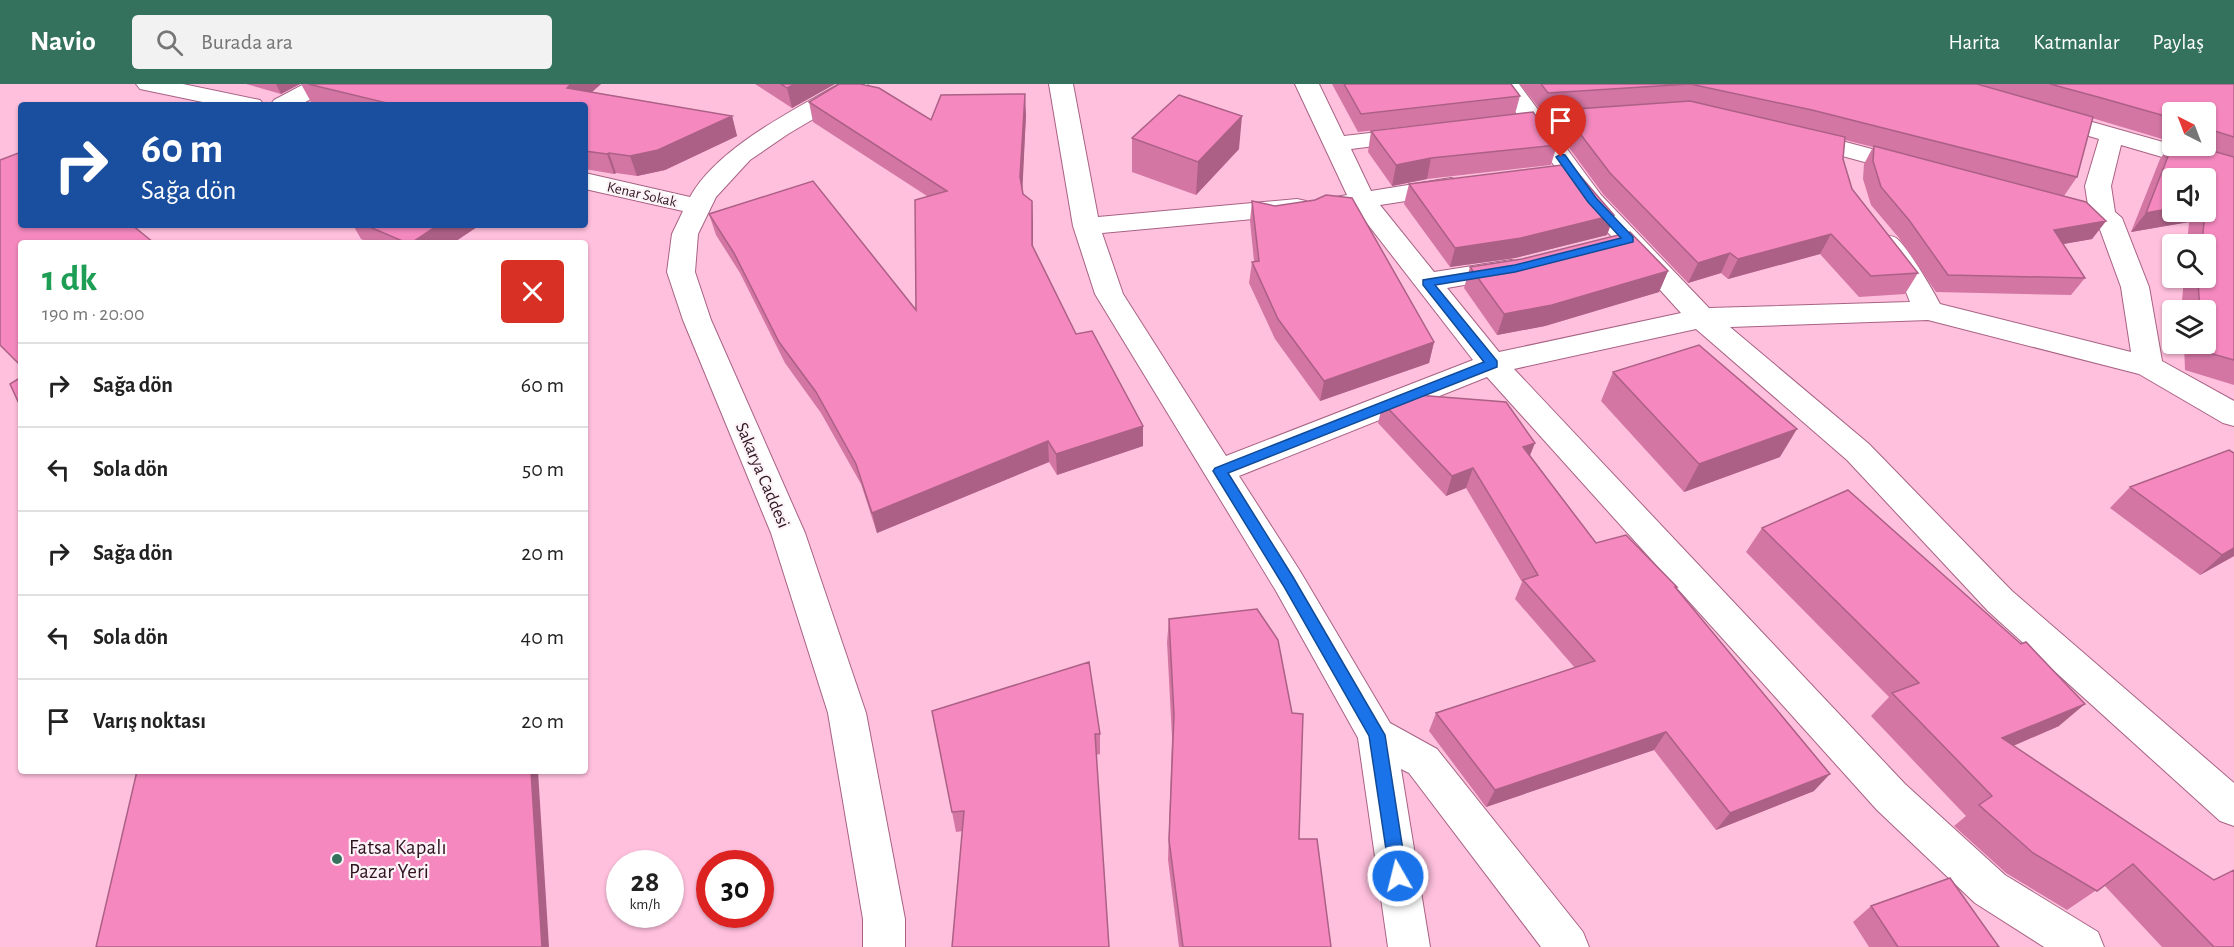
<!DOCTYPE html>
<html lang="tr">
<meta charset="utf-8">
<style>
:root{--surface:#fff;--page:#f2f2f2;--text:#222;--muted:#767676;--line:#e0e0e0;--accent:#34725e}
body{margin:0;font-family:"Alegreya Sans",sans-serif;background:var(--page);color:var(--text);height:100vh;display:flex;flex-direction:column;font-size:22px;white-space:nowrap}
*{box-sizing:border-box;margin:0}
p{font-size:20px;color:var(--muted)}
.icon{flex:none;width:33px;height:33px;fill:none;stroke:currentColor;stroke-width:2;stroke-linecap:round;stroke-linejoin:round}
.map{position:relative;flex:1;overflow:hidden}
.panel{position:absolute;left:18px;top:156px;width:570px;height:534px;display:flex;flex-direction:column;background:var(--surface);border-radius:6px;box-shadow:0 2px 4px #0004}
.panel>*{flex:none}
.hud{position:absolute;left:18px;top:18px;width:570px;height:126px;border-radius:6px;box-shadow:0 2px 4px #0004;background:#1a4fa0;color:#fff;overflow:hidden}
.needle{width:39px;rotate:318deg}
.fabs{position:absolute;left:2162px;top:18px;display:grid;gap:12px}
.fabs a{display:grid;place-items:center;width:54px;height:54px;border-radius:6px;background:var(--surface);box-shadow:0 2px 4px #0004;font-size:30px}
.speed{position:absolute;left:606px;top:766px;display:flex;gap:12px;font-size:30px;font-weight:700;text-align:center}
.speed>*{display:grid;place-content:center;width:78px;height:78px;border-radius:50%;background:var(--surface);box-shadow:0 2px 4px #0004;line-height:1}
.speed small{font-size:15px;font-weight:400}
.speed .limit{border:9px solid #d22;background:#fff;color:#111}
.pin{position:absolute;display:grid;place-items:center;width:51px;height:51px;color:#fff;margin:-62px -26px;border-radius:50% 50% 50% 0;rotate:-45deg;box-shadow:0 0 6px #0007}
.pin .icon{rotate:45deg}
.me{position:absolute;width:66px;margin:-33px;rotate:352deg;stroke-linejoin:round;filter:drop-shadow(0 0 4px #0008)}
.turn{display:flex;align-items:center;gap:21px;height:126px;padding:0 24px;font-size:27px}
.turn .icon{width:78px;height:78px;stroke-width:2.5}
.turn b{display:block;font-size:42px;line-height:51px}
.round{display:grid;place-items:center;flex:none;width:63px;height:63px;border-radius:6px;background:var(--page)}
.head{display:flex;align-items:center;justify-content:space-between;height:102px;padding:0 24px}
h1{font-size:36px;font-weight:700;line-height:45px;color:#1e9e55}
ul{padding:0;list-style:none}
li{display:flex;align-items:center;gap:18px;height:84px;padding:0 24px;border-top:2px solid var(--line)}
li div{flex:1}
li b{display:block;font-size:22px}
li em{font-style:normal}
header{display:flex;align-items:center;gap:36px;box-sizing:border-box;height:84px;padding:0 30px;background:var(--accent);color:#fff}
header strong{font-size:28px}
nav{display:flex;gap:33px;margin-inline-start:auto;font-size:21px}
.search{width:420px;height:54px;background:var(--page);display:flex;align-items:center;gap:15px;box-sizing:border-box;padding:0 21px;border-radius:6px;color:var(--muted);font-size:22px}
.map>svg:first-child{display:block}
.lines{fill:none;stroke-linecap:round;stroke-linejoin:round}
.minor-casing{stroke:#a86284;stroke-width:2}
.minor{fill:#fff;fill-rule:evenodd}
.wall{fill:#d376a4;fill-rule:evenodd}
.shaded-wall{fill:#ac6086}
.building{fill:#f589bf;stroke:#ac6086;stroke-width:1.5}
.route{fill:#1a73e8;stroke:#114b97;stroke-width:1.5}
.poi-dot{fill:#34725e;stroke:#fcf3f7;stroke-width:2}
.labels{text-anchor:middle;stroke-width:4.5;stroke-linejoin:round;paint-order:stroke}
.far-street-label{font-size:15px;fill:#301422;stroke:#fcf3f7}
.street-label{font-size:18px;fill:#301422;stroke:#fcf3f7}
.near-poi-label{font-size:21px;fill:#301422;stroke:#fcf3f7;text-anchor:start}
</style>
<header>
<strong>Navio</strong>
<div class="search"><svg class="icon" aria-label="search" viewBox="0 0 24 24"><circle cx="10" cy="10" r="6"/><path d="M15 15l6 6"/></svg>Burada ara</div>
<nav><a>Harita</a><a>Katmanlar</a><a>Paylaş</a></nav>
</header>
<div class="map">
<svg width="2234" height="863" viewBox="0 0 2234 863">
<rect width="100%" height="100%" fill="#ffc0dd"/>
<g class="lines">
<g class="minor-casing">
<path id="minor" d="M 136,0 L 183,0 L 260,16 L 264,21 L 217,21 L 140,5 Z
M 304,0 L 333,0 L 329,5 L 300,21 L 270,21 L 274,16 Z
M 839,0 L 868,0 L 864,5 L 788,50 L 750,76 L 716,113 L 698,150 L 695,188 L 711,236 L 805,449 L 866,629 L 905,835 L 905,863 L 863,863 L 863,835 L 828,629 L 771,449 L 683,236 L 667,188 L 672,150 L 683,127 L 585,105 L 585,89 L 690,113 C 717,64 792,27 839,0 Z
M 1049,0 L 1073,0 L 1098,133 L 1297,115 L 1306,117 L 1310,123 L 1306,129 L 1297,131 L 1102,149 L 1123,210 L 1226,372 L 1473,276 L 1356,125 L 1345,127 L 1336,125 L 1332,119 L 1336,113 L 1347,111 L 1295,0 L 1319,0 L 1344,52 L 1413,44 L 1422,46 L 1425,51 L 1422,56 L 1351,65 L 1371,107 L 1451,94 L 1460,97 L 1464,102 L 1460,107 L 1451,110 L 1380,121 L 1434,188 L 1511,176 L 1521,179 L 1525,185 L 1521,191 L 1447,204 L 1499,268 L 1681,229 L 1583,121 L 1495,0 L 1519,0 L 1601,111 L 1709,224 L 1910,218 L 1906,208 L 1874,160 L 1878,154 C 1883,153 1890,150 1896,154 C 1906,160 1934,208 1940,220 L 2131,268 L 2121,203 L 2098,140 L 2049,127 L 2045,121 L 2049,115 L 2058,113 L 2088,121 L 2085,102 L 2099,55 L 2038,37 L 2034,32 L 2038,27 L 2046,25 L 2234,78 L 2234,94 L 2121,61 L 2111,102 L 2115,128 L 2122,134 L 2149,203 L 2162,277 L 2234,317 L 2234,342 L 2223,339 L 2139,290 L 1928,236 L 1730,243 L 1869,360 L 2012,507 L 2234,699 L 2234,742 L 2220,737 L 1988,527 L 1847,376 L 1696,245 L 1514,285 L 1905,700 L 2005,791 L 2098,848 L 2104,863 L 2044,863 L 1975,819 L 1877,726 L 1487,293 L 1239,392 L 1300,487 L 1390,639 L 1437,665 L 1583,848 L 1589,863 L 1541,863 L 1409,689 L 1401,685 L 1430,863 L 1388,863 L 1358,654 L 1276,507 L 1095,210 L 1073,142 Z
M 1800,46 L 1921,78 L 1925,83 L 1921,88 L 1912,91 L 1791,58 L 1788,53 L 1791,48 Z"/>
</g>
<use href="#minor" class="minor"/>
</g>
<path class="wall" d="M 246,0 L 300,0 L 281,10 Z
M 301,0 L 601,0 L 592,8 L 732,32 L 737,52 L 665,86 L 637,92 L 616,89 L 614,90 L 585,85 L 585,21 L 325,21 L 311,18 Z
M 755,0 L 835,0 L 792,24 Z
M 1332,0 L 1511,0 L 1520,12 L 1515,30 L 1557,61 L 1551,81 L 1427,95 L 1392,102 L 1368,68 L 1371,47 L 1489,33 L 1358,48 Z
M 1520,0 L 2234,0 L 2234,301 L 2185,286 L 2184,260 L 2205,260 L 2205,226 L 2182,226 L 2182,217 L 2184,194 L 2205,194 L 2205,160 L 2187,160 L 2189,138 L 2131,148 L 2160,75 L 2172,59 L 2172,62 L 2205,62 L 2205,28 L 2172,28 L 2172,58 L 2092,34 L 2077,93 L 2064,112 L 2106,137 L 2092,155 L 2063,160 L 2085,194 L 2071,211 L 1936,208 L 1899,154 L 1871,121 L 1863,95 L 1864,80 L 1873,63 L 1845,56 L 1843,75 L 1852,105 L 1918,189 L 1905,210 L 1859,213 L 1820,170 L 1728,195 L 1721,189 L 1688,199 L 1603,110 L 1556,46 L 1562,26 L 1542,28 ZM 2205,94 L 2205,128 L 2172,128 Z
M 809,18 L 931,36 L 1026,30 L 1022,104 L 1023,110 L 1033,138 L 1033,164 L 1076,250 L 1143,342 L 1143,362 L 1057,391 L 1049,378 L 877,449 L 861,400 L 821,329 L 785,279 L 740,189 L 716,151 L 709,130 L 916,226 L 927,112 L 813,38 Z
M 1132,54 L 1239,65 L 1196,111 L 1132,88 Z
M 1409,100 L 1614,131 L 1607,151 L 1515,174 L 1450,183 L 1404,120 Z
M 1252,117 L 1434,258 L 1429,279 L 1320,317 L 1275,255 L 1249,199 L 1252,178 L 1254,177 L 1250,137 Z
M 353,141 L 480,141 L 453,159 L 370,159 L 361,155 Z
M 1470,183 L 1668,187 L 1659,208 L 1545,242 L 1497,251 L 1464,204 Z
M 1613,288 L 1780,373 L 1684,408 L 1601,317 Z
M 1383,319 L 1530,371 L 1596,459 L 1677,503 L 1676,505 L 1814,707 L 1716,746 L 1654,666 L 1486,723 L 1429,647 L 1436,629 L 1575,584 L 1515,515 L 1522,498 L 1466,404 L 1446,412 L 1378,339 Z
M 2130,403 L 2234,472 L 2200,491 L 2110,424 Z
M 1762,444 L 2059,642 L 2013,662 L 2234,863 L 2162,863 L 2104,801 L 2067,826 L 2006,789 L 1954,742 L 1966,732 L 1871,632 L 1889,613 L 1746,468 Z
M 1169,535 L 1299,755 L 1331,863 L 1179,863 L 1168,776 L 1172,653 L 1167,558 Z
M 932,627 L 1100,650 L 1100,670 L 1096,671 L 963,747 L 956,748 Z
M 1871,822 L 1999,863 L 1869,863 L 1853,838 Z"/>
<path class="shaded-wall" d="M 276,0 L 300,0 L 281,10 Z
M 571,0 L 601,0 L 577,21 L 567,4 Z
M 795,0 L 835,0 L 792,24 L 787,4 Z
M 1025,10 L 1026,30 L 1022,114 L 1020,93 Z
M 732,32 L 737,52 L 665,86 L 637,92 L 630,72 Z
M 1242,32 L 1239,65 L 1196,111 L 1198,78 Z
M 609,69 L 616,89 L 614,90 L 607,70 Z
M 1431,74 L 1427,95 L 1392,102 L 1396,81 Z
M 1032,117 L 1033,138 L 1033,182 L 1032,161 Z
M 2172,124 L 2172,128 L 2198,128 L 2189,138 L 2131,148 L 2146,129 Z
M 1614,131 L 1607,151 L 1515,174 L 1450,183 L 1455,164 Z
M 2106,137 L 2092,155 L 2041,164 L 2054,146 Z
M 438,141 L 480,141 L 453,159 L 411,159 Z
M 1831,150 L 1820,170 L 1728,195 L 1738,175 Z
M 1730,169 L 1721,189 L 1688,199 L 1698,179 Z
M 1668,187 L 1659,208 L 1545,242 L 1497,251 L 1504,230 Z
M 1434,258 L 1429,279 L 1320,317 L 1324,297 Z
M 1143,342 L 1143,362 L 1057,391 L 1056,370 Z
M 1797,345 L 1780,373 L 1684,408 L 1699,380 Z
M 1048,357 L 1049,378 L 877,449 L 872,429 Z
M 1535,359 L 1527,379 L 1523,363 Z
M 1473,384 L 1466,404 L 1446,412 L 1452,392 Z
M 2234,464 L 2234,472 L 2200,491 L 2222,471 Z
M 2085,620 L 2059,642 L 1978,677 L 2002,654 Z
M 1666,648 L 1654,666 L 1486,723 L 1495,706 Z
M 531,687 L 538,687 L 549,863 L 542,863 Z
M 1830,690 L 1814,707 L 1716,746 L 1730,729 Z"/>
<path class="building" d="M 308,0 L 571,0 L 567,4 L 732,32 L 658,66 L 630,72 L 609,69 L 607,70 L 585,67 L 585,21 L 395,21 Z
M 781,0 L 795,0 L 787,4 Z
M 839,0 L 860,0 L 879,4 L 931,36 L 941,11 L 1025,10 L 1020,93 L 1023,110 L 1032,117 L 1032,161 L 1076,250 L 1092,247 L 1143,342 L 1056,370 L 1048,357 L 872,429 L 856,380 L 816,308 L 779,258 L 734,169 L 709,130 L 813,97 L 916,226 L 915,116 L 947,107 L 809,18 Z
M 1344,0 L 1511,0 L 1520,12 L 1361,30 Z
M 1541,0 L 1690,0 L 1548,9 Z
M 1690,0 L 1977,0 L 2093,33 L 2077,93 L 1812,26 Z
M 2050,0 L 2234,0 L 2234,53 L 2205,44 L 2205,28 L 2172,28 L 2172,34 L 2098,13 Z
M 1179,11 L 1242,32 L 1198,78 L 1132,54 Z
M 1690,17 L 1845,53 L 1843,75 L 1852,105 L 1918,189 L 1871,192 L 1831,150 L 1738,175 L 1730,169 L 1698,179 L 1610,89 L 1562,26 Z
M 1533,28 L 1557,61 L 1431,74 L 1396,81 L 1371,47 Z
M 1874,62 L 2086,118 L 2106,137 L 2054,146 L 2085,194 L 1948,191 L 1909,136 L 1881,103 L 1873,77 Z
M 2172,62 L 2195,62 L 2234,73 L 2234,276 L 2202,267 L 2202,260 L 2205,260 L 2205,226 L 2200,226 L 2198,198 L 2199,194 L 2205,194 L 2205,160 L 2202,160 L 2205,128 L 2205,94 L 2172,94 L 2172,124 L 2146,129 Z
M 21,68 L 21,141 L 132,141 L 154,159 L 21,159 L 21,282 L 0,261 L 0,76 Z
M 1570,80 L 1614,131 L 1521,154 L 1455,164 L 1409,100 Z
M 1326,111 L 1352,114 L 1434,258 L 1324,297 L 1278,235 L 1252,178 L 1259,177 L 1252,117 L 1275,122 L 1315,116 Z
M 365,141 L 438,141 L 411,159 L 407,159 Z
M 1630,148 L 1668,187 L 1552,221 L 1504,230 L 1470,183 L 1522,175 Z
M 1699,261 L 1797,345 L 1699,380 L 1613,288 Z
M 21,293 L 21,324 L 10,300 Z
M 1404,310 L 1506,318 L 1535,359 L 1523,363 L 1596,459 L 1626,451 L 1677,503 L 1675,503 L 1830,690 L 1730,729 L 1666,648 L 1495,706 L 1436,629 L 1595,577 L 1523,496 L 1538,491 L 1473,384 L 1452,392 L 1383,319 Z
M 2229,366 L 2234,369 L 2234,464 L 2222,471 L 2130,403 Z
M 1848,406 L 2021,560 L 2026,558 L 2085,620 L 2002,654 L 2214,796 L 2234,786 L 2234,863 L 2214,863 L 2133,780 L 2097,807 L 2033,769 L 1979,721 L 1992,712 L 1892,609 L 1919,599 L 1762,444 Z
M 1257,525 L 1278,556 L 1292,629 L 1303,630 L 1299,755 L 1317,755 L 1331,863 L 1183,863 L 1169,756 L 1174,631 L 1169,535 Z
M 1089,578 L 1100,650 L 1095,650 L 1109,863 L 952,863 L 964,727 L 952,728 L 932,627 Z
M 137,687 L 531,687 L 542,863 L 96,863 Z
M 1950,794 L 1999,863 L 1898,863 L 1871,822 Z"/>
<path class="route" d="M 1561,70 L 1565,71 L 1596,114 L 1633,153 L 1633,158 L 1515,188 L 1435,201 L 1497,277 L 1497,283 L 1228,389 L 1293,493 L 1385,651 L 1407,792 L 1404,798 L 1398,800 L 1392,798 L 1390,792 L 1369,652 L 1283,501 L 1213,387 L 1215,384 L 1484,278 L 1423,201 L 1423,196 L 1515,181 L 1621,154 L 1588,118 L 1556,73 Z"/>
<circle class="poi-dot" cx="337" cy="775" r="6"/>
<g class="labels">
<g class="far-street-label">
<text transform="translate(642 110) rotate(13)" y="5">Kenar Sokak</text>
</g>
<g class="street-label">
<text transform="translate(763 391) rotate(67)" y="6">Sakarya Caddesi</text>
</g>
<g class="near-poi-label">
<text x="349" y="770">Fatsa Kapalı<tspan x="349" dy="24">Pazar Yeri</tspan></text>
</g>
</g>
</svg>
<div class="fabs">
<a><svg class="needle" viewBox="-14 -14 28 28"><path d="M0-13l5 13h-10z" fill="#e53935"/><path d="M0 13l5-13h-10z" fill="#767676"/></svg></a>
<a><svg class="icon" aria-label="sound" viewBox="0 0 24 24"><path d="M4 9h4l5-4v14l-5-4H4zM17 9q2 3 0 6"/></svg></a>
<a><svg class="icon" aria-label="search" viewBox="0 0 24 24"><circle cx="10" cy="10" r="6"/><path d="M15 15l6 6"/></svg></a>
<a><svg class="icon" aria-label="layers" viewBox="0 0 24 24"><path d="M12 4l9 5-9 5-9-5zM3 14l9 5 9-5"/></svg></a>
</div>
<div class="speed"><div>28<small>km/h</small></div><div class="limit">30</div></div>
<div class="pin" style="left:1561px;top:73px;background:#d93025"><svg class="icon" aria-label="arrive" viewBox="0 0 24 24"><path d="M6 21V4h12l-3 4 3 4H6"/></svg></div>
<svg class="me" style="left:1398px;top:792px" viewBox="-20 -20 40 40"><circle r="17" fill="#1a73e8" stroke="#fff" stroke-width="3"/><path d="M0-11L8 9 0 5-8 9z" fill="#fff"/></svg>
<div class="hud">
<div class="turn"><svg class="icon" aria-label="right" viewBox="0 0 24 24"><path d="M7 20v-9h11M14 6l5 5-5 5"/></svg><div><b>60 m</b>Sağa dön</div></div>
</div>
<section class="panel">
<div class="head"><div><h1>1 dk</h1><p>190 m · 20:00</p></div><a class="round" style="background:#d93025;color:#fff"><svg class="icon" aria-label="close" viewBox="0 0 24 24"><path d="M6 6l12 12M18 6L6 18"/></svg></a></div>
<ul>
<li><svg class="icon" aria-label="right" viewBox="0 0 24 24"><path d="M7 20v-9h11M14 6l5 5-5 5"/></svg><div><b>Sağa dön</b></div><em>60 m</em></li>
<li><svg class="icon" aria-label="left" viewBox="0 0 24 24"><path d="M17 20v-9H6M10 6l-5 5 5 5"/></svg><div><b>Sola dön</b></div><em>50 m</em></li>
<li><svg class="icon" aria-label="right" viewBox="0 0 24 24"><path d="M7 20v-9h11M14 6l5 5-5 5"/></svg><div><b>Sağa dön</b></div><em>20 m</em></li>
<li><svg class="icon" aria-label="left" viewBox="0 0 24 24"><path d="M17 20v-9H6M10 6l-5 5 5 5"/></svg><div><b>Sola dön</b></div><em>40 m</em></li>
<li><svg class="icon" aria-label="arrive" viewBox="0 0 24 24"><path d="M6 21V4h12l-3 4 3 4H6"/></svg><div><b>Varış noktası</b></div><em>20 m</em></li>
</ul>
</section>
</div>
